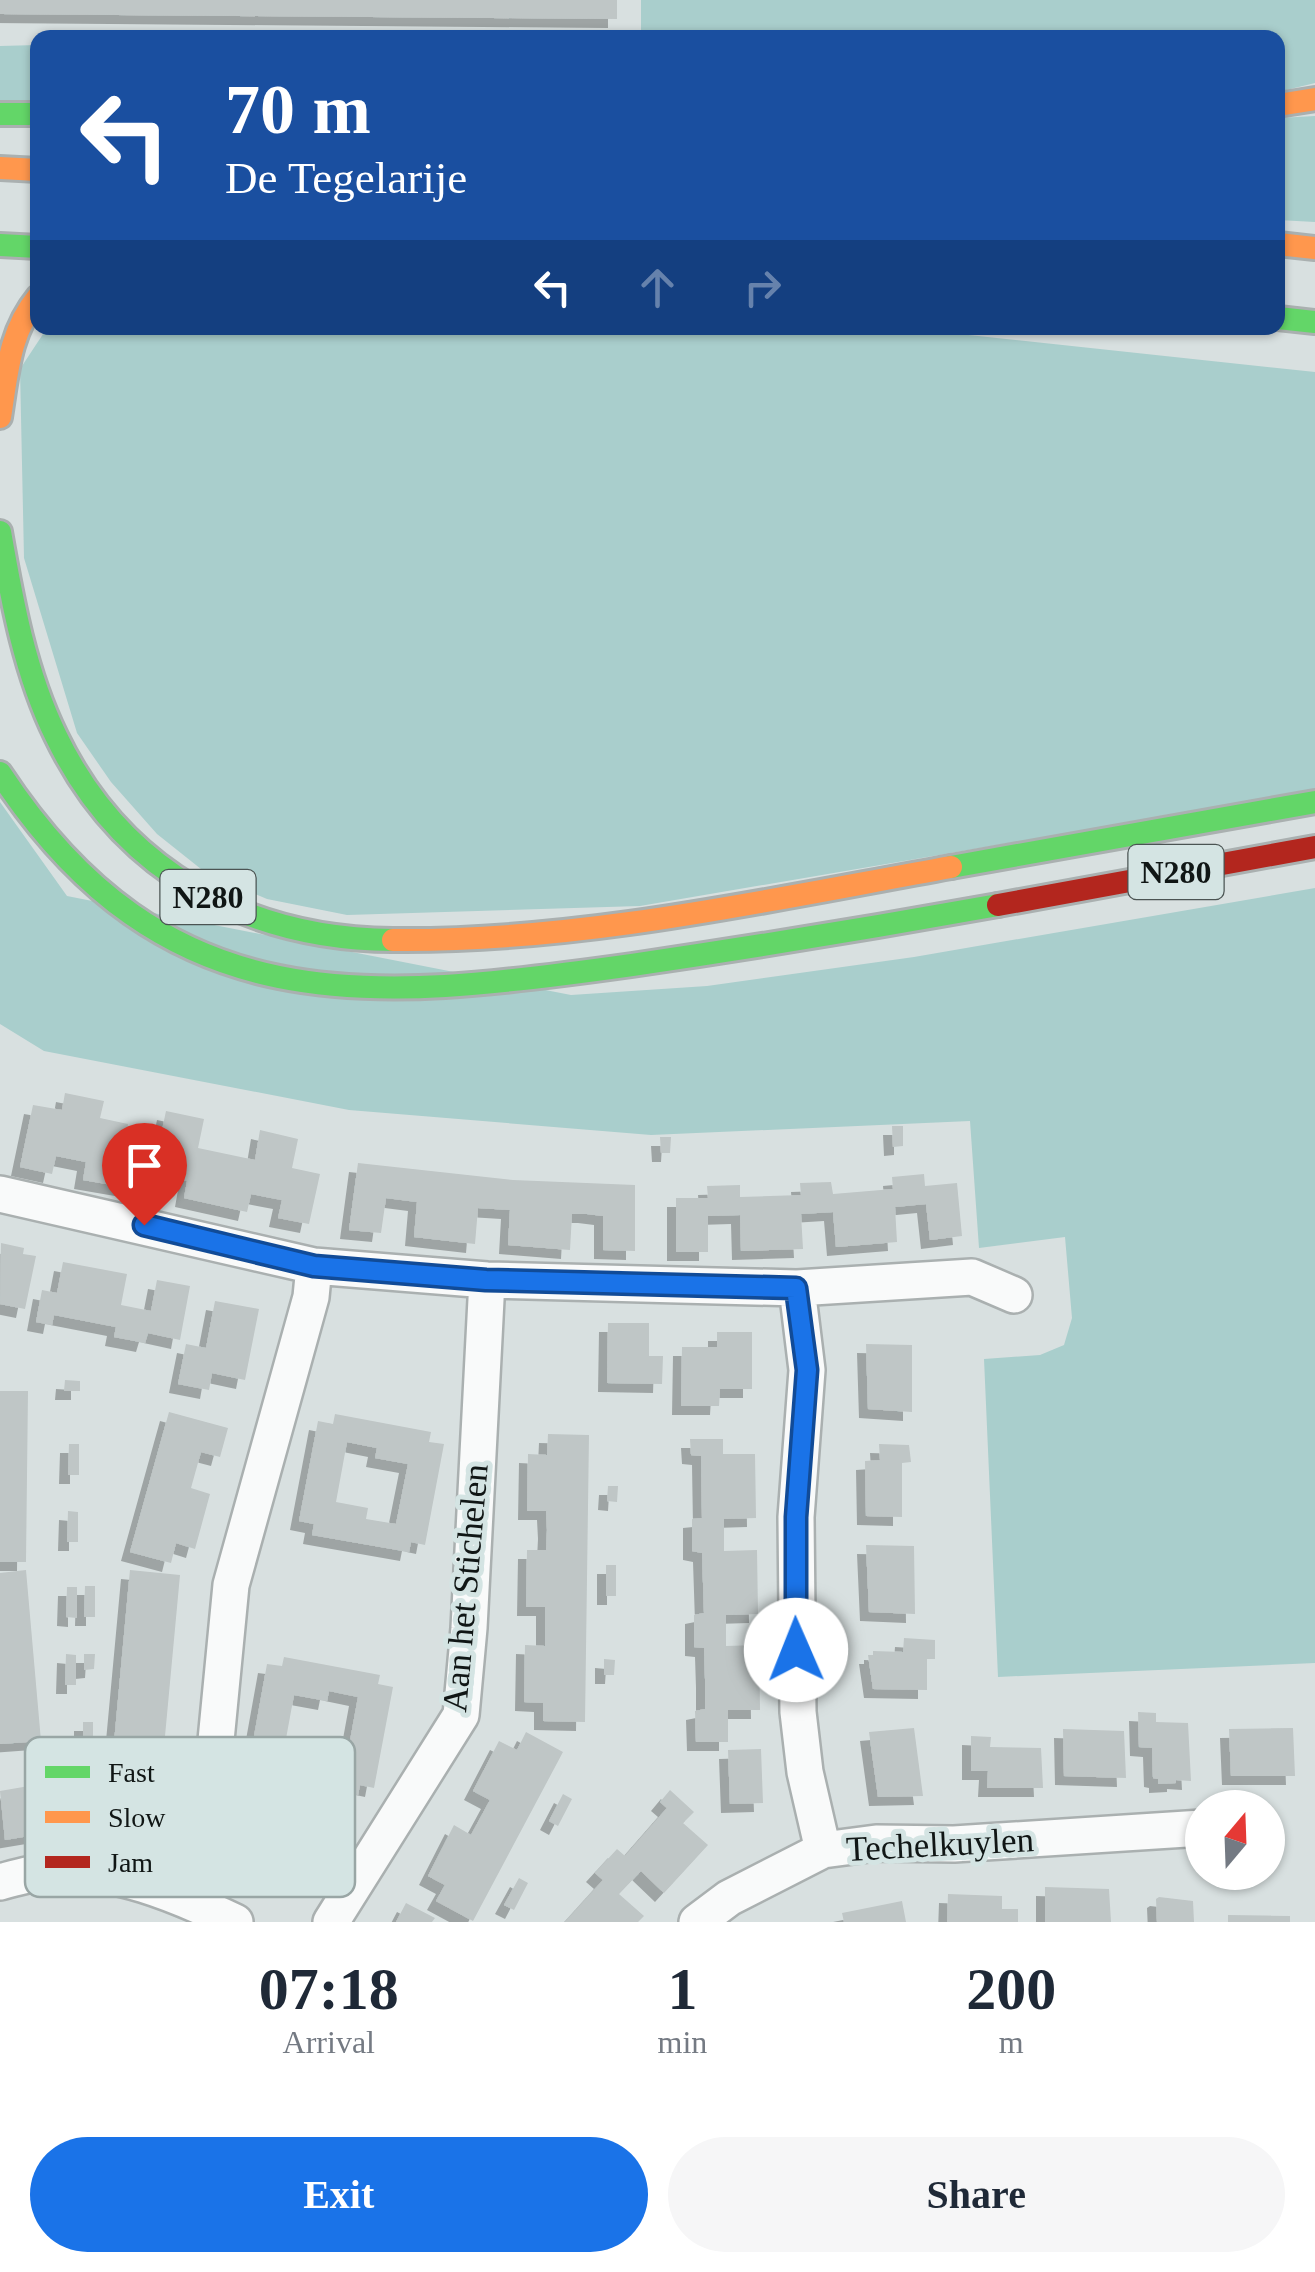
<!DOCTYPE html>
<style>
:root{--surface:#fff;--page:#f6f6f7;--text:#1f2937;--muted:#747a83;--accent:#1a73e8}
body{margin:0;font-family:Georgia,serif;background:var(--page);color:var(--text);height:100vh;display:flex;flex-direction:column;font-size:38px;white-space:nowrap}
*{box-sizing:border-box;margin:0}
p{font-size:32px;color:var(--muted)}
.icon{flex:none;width:55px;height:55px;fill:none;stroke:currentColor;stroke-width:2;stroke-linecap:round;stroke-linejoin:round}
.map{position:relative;height:1922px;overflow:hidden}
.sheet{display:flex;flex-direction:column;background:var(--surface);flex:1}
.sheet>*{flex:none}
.hud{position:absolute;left:30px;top:30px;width:1255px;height:305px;border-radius:20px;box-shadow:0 2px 8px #0004;background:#1a4fa0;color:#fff;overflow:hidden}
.needle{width:65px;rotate:19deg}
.controls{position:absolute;left:1185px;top:1790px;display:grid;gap:20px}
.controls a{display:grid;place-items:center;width:100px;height:100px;border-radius:50%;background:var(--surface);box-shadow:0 2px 8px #0004;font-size:50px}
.pin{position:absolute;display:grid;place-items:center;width:85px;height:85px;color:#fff;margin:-102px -42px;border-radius:50% 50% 50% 0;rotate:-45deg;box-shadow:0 0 10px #0007}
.pin .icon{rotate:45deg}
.me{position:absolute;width:110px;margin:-55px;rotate:359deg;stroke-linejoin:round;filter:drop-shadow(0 0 8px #0008)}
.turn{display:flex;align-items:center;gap:35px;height:210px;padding:0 30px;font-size:45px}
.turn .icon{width:130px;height:130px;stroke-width:2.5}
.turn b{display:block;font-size:70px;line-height:85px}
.lanes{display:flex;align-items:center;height:95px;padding:0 30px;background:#0003;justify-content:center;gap:50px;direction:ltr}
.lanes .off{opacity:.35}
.eta{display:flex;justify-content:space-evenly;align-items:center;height:170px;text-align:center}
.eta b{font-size:60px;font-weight:700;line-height:70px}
.button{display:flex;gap:20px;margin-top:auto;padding:20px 30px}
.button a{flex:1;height:115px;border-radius:60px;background:var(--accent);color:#fff;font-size:40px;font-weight:700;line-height:115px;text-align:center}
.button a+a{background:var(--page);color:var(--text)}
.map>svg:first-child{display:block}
.green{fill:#a9cecc}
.building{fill:#bfc6c6;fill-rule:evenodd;filter:url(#shadow)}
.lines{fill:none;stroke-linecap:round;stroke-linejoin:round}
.street-casing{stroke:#aab0b0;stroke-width:40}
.fast-casing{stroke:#aab0b0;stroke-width:28}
.slow-casing{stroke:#aab0b0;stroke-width:28}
.jam-casing{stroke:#aab0b0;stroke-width:28}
.street{stroke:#f9fafa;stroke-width:35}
.fast{stroke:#63d668;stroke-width:22}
.slow{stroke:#ff974d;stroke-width:22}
.jam{stroke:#b3261e;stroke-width:22}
.route-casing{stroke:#114b97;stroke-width:25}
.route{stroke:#1a73e8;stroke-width:18}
.labels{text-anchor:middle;stroke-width:10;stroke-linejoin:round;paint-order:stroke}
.shield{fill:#d4e4e3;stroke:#4b5453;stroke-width:2.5}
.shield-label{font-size:32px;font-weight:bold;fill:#101615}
.street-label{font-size:35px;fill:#101615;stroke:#d4e4e3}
.key{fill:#d4e4e3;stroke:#99a6a5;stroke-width:2.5}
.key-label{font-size:28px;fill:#101615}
</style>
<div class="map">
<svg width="1315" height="1922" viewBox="0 0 1315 1922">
<defs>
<filter id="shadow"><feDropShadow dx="-9" dy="9" stdDeviation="0" flood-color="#0004"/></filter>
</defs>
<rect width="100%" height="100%" fill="#d8e0e0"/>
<path class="green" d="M 641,0 L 1315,0 L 1315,83 L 1278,92 L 1278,38 L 594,38 L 641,37 Z
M 37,45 L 37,104 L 0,104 L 0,46 Z
M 1315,116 L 1315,222 L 1278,220 L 1278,118 Z
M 47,328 L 866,328 L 931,331 L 1315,372 L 1315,791 L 640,906 L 347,915 L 267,899 L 206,873 L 157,834 L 111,782 L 77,733 L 24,558 L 20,369 Z
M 0,802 L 67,896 L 571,995 L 707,986 L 914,957 L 1315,888 L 1315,1663 L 998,1677 L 984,1359 L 1040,1355 L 1064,1345 L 1072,1318 L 1065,1237 L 979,1248 L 970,1121 L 651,1135 L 349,1110 L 44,1051 L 0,1024 Z"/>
<path class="building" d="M 0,0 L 617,0 L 617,19 L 0,14 Z
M 65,1093 L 104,1101 L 100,1118 L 128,1124 L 126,1135 L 160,1140 L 166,1111 L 204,1119 L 198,1148 L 255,1160 L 260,1130 L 298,1139 L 292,1168 L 320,1174 L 309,1224 L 278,1218 L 282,1200 L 266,1197 L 251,1194 L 247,1212 L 184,1198 L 187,1181 L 172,1177 L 157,1174 L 153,1192 L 83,1180 L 86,1162 L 56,1156 L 52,1174 L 20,1167 L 33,1105 L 62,1110 Z
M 892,1126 L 903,1126 L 903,1146 L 893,1147 Z
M 660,1137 L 671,1137 L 670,1153 L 661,1153 Z
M 358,1163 L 513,1180 L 635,1185 L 635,1251 L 603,1250 L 603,1216 L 587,1214 L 572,1214 L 570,1250 L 508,1245 L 510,1210 L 478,1208 L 475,1244 L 414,1237 L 417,1202 L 386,1198 L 381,1233 L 349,1230 Z
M 924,1174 L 925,1186 L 957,1183 L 962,1236 L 930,1240 L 926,1204 L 895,1207 L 897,1242 L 836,1247 L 833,1212 L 801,1214 L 803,1249 L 741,1251 L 740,1215 L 708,1216 L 708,1252 L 676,1252 L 676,1198 L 708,1198 L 707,1186 L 740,1185 L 740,1197 L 801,1195 L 800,1183 L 831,1182 L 833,1194 L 893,1189 L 892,1177 Z
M 1,1243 L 24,1248 L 23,1254 L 36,1256 L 25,1309 L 0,1304 Z
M 63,1262 L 127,1274 L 121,1305 L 151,1311 L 157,1280 L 190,1286 L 180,1340 L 148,1333 L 145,1343 L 130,1340 L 114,1337 L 116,1327 L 54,1315 L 52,1325 L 36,1322 L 42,1290 L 57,1293 Z
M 215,1301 L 259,1309 L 245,1380 L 212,1373 L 209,1390 L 178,1384 L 186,1344 L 206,1348 Z
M 608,1323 L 649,1323 L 649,1356 L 663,1356 L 662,1384 L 607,1383 Z
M 717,1332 L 752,1332 L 752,1389 L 720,1389 L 719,1406 L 681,1406 L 682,1347 L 717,1347 Z
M 866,1344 L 912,1345 L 912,1412 L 868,1409 Z
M 65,1380 L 80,1381 L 80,1391 L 64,1391 Z
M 0,1391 L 28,1391 L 26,1562 L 0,1562 Z
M 169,1412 L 228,1428 L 220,1457 L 201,1452 L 191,1488 L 210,1494 L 195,1549 L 176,1543 L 171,1563 L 130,1552 Z
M 335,1414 L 431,1432 L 429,1442 L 444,1444 L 425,1545 L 411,1542 L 409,1552 L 312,1535 L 314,1524 L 299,1521 L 318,1421 L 333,1424 ZM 347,1442 L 377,1448 L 375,1458 L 408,1464 L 396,1524 L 366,1519 L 368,1508 L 336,1502 Z
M 548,1434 L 589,1435 L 585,1722 L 543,1721 L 543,1703 L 524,1702 L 525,1645 L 545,1646 L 545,1607 L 526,1607 L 527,1550 L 546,1550 L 547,1530 L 546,1511 L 527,1511 L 528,1454 L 547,1455 Z
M 690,1439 L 723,1439 L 723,1454 L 755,1454 L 756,1518 L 724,1519 L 724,1551 L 757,1550 L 758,1614 L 726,1615 L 726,1646 L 759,1645 L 760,1710 L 728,1710 L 728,1742 L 696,1742 L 695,1711 L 705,1709 L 705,1679 L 704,1648 L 694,1647 L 694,1615 L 704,1613 L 702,1553 L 692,1551 L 692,1519 L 702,1518 L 701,1456 L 691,1455 Z
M 69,1444 L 79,1444 L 79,1475 L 68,1475 Z
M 879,1444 L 909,1445 L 911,1462 L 902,1463 L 902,1517 L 866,1516 L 865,1461 L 880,1460 Z
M 608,1486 L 618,1486 L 617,1502 L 607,1501 Z
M 68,1511 L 78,1512 L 78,1542 L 67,1542 Z
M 866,1545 L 914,1546 L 915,1614 L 869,1612 Z
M 606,1565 L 616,1565 L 616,1596 L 606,1596 Z
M 26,1570 L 41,1741 L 0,1744 L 0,1573 Z
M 130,1570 L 180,1575 L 161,1779 L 111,1775 Z
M 85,1586 L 95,1586 L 95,1617 L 84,1617 Z
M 67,1587 L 77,1587 L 77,1618 L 66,1617 Z
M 904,1638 L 935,1640 L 935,1659 L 927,1659 L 927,1690 L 873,1689 L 868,1655 L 873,1655 L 873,1651 L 903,1652 Z
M 66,1654 L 76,1655 L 76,1685 L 65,1685 Z
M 84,1654 L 95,1654 L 94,1669 L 84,1670 Z
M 284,1657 L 380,1675 L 378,1684 L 393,1687 L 374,1788 L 360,1785 L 358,1795 L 309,1786 L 261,1777 L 263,1767 L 249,1764 L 267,1664 L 282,1666 ZM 329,1691 L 358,1697 L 347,1757 L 314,1750 L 313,1760 L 283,1755 L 294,1695 L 327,1701 Z
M 604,1659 L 615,1660 L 614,1675 L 604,1675 Z
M 1138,1712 L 1156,1713 L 1156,1722 L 1188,1723 L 1191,1781 L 1176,1780 L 1176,1783 L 1158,1784 L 1158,1779 L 1153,1778 L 1152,1748 L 1139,1747 Z
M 83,1722 L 93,1722 L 93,1737 L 83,1737 Z
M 914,1728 L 923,1796 L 878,1797 L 869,1732 Z
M 1293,1728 L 1295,1776 L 1231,1776 L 1229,1729 Z
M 1063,1729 L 1124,1731 L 1126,1778 L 1064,1776 Z
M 526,1732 L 563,1752 L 473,1921 L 436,1901 L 445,1885 L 428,1876 L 454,1825 L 471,1835 L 490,1800 L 473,1791 L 499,1741 L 517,1750 Z
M 971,1736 L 991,1737 L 990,1747 L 1041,1748 L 1043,1788 L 987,1788 L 988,1771 L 971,1771 Z
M 761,1749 L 763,1803 L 730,1804 L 728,1750 Z
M 29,1786 L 32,1802 L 53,1798 L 59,1831 L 5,1840 L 0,1791 Z
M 670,1790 L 694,1812 L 683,1823 L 708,1845 L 664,1893 L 641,1871 L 619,1894 L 644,1916 L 638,1922 L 565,1922 L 603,1880 L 595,1873 L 617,1849 L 625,1856 L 667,1808 L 660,1802 Z
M 563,1794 L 572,1799 L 558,1826 L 549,1821 Z
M 519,1878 L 528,1883 L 514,1910 L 504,1905 Z
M 1045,1887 L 1109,1889 L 1111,1922 L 1045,1922 Z
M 948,1894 L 1002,1896 L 1002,1909 L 1018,1909 L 1018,1922 L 947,1922 Z
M 1159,1897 L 1193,1901 L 1194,1922 L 1157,1922 L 1156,1899 Z
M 902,1901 L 906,1922 L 844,1922 L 842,1913 Z
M 406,1903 L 435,1918 L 432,1922 L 396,1922 Z
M 1228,1915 L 1290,1916 L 1290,1922 L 1228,1922 Z"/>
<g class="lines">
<g class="street-casing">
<path id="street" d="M 0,1194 L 314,1266 L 487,1280 L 797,1288 L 972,1277 L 1014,1295
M 797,1288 L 807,1370 L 796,1517 L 798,1712 L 805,1772 L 823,1850
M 0,1882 C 15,1878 31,1873 46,1872 C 111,1866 178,1895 235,1922
M 200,1906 L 231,1585 L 311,1297 L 314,1266
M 331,1922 L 461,1715 L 469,1628 L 487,1280
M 697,1922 L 729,1898 L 823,1850 L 876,1843 L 954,1844 L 1202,1828"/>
</g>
<g class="fast-casing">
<path id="fast" d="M 0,114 L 38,114
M 0,245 L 38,247
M 1278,318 L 1315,322
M 0,532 C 12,601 25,673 56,736 C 121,871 246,939 393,940
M 0,773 C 165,1024 368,1002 632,965 C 754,947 876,927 998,905
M 951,867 L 1315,802"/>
</g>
<g class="slow-casing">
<path id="slow" d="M 1278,105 L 1315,99
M 0,168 L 38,170
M 1278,244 L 1315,248
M 0,417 C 7,374 9,332 38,297
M 393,940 C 580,942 768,900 951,867"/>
</g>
<g class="jam-casing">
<path id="jam" d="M 998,905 L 1315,847"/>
</g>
<use href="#street" class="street"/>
<use href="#fast" class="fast"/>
<use href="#slow" class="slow"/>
<use href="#jam" class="jam"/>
</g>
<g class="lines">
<g class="route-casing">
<path id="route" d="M 144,1225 L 314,1266 L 486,1280 L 796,1288 L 807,1370 L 796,1517 L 796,1650"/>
</g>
<use href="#route" class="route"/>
</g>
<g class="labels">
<g class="shield">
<rect x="1128.5" y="845" width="95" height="54" rx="8"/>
<rect x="160.5" y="870" width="95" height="54" rx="8"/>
</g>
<g class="shield-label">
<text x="1176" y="883">N280</text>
<text x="208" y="908">N280</text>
</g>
<g class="street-label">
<text transform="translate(465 1588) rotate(-85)" y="12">Aan het Stichelen</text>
<text transform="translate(940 1844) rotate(-3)" y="12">Techelkuylen</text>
</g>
</g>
<rect x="25" y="1737" width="330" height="160" rx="15" class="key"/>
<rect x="45" y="1766" width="45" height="12" fill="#63d668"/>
<rect x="45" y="1811" width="45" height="12" fill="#ff974d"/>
<rect x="45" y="1856" width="45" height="12" fill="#b3261e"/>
<g class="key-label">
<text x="108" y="1782">Fast</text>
<text x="108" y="1827">Slow</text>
<text x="108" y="1872">Jam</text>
</g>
</svg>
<div class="controls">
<a><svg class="needle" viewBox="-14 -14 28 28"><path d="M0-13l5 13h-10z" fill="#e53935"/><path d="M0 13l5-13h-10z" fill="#747a83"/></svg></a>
</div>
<div class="pin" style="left:144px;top:1225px;background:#d93025"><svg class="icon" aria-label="arrive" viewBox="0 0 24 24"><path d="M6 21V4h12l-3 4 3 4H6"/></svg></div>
<svg class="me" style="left:796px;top:1650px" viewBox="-20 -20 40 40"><circle r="19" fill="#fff"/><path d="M0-13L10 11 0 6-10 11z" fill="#1a73e8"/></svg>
<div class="hud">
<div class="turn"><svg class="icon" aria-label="left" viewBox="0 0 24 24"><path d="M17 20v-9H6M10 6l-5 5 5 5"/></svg><div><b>70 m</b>De Tegelarije</div></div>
<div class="lanes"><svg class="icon" aria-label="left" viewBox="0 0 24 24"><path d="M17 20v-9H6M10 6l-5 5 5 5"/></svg><svg class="icon off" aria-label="ahead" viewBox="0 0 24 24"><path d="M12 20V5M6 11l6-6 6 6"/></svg><svg class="icon off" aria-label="right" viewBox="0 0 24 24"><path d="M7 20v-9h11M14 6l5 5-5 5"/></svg></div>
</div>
</div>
<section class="sheet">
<div class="eta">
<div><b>07:18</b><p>Arrival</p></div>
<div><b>1</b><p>min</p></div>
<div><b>200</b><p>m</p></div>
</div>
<div class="button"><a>Exit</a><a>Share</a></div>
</section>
